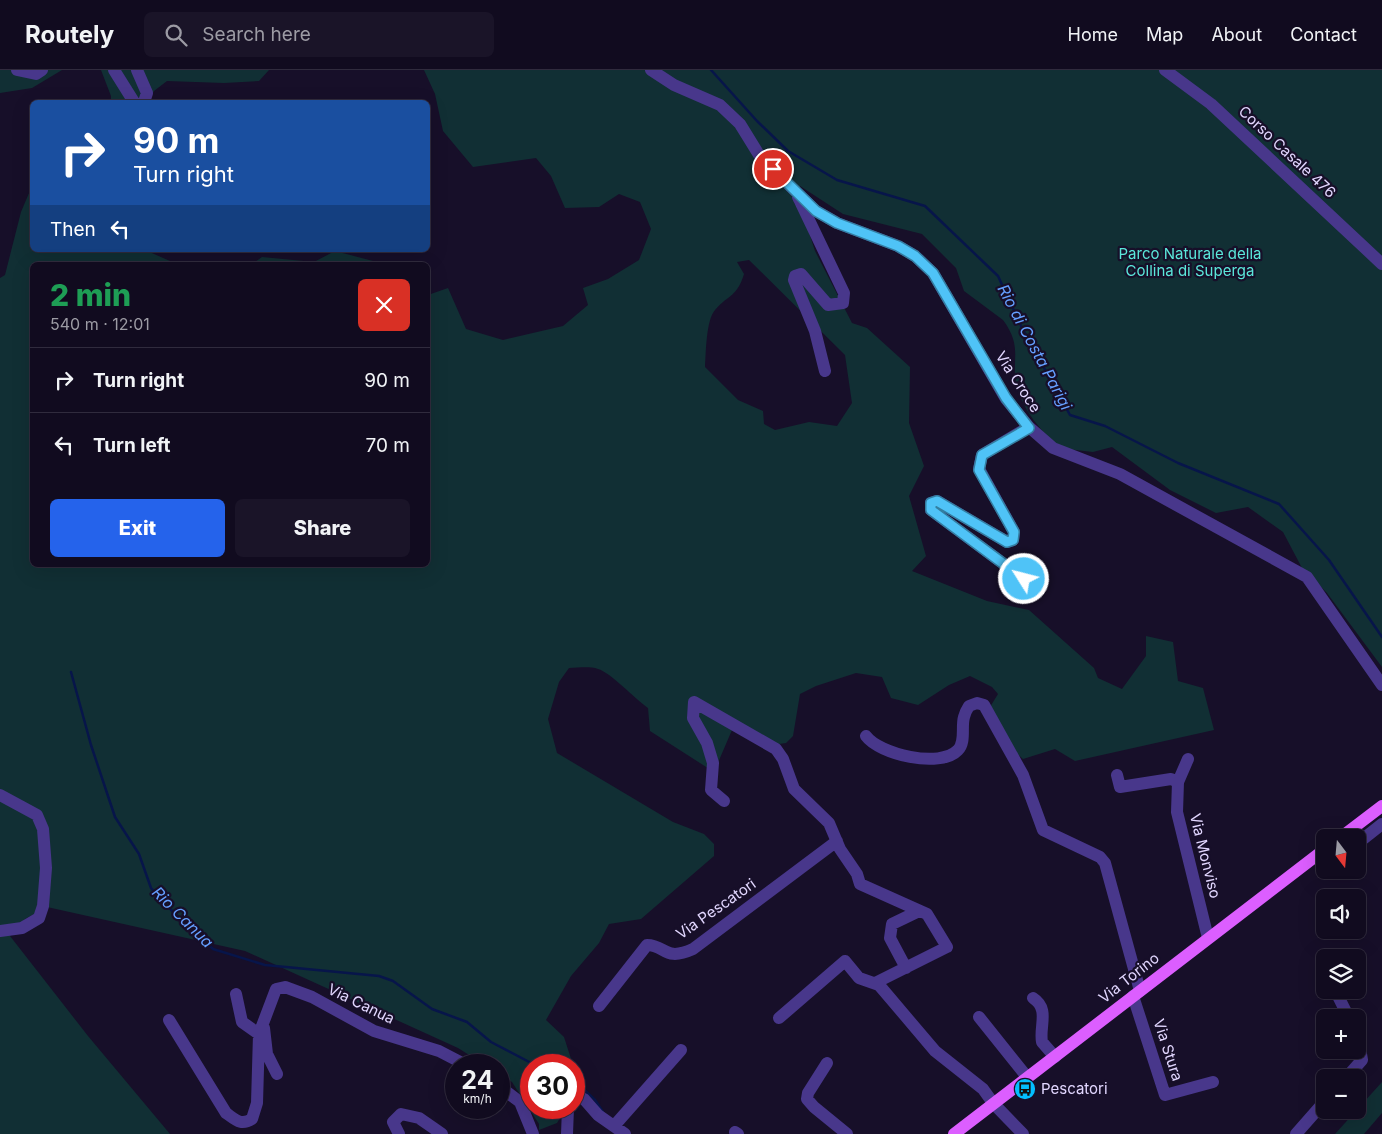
<!DOCTYPE html>
<meta charset="utf-8">
<style>
:root{--surface:#110b1f;--page:#1a1428;--text:#f1f3f6;--muted:#9c9ba4;--line:#302b3d;--accent:#2563eb}
body{margin:0;font-family:Inter,sans-serif;background:var(--page);color:var(--text);height:100vh;display:flex;flex-direction:column;font-size:19px;white-space:nowrap}
*{box-sizing:border-box;margin:0}
p{font-size:16px;color:var(--muted)}
.icon{flex:none;width:28px;height:28px;fill:none;stroke:currentColor;stroke-width:2;stroke-linecap:round;stroke-linejoin:round}
.map{position:relative;flex:1;overflow:hidden}
.panel{position:absolute;left:30px;top:192px;width:400px;height:305px;display:flex;flex-direction:column;background:var(--surface);border-radius:8px;box-shadow:0 5px 20px #0002,0 0 0 1px var(--line)}
.panel>*{flex:none}
.hud{position:absolute;left:30px;top:30px;width:400px;height:152px;border-radius:8px;box-shadow:0 5px 20px #0002,0 0 0 1px var(--line);background:#1a4fa0;color:#fff;overflow:hidden}
.needle{width:32px;rotate:164deg}
.fabs{position:absolute;left:1316px;top:759px;display:grid;gap:10px}
.fabs a{display:grid;place-items:center;width:50px;height:50px;border-radius:8px;background:var(--surface);box-shadow:0 5px 20px #0002,0 0 0 1px var(--line);font-size:25px}
.speed{position:absolute;left:445px;top:984px;display:flex;gap:10px;font-size:25px;font-weight:700;text-align:center}
.speed>*{display:grid;place-content:center;width:65px;height:65px;border-radius:50%;background:var(--surface);box-shadow:0 5px 20px #0002,0 0 0 1px var(--line);line-height:1}
.speed small{font-size:12px;font-weight:400}
.speed .limit{border:8px solid #d22;background:#fff;color:#111}
.pin{position:absolute;display:grid;place-items:center;width:42px;height:42px;color:#fff;margin:-21px;border:2px solid #fff;border-radius:50%;box-shadow:0 1px 5px #0007}
.me{position:absolute;width:55px;margin:-28px;rotate:306deg;stroke-linejoin:round;filter:drop-shadow(0 0 4px #0008)}
.turn{display:flex;align-items:center;gap:18px;height:105px;padding:0 20px;font-size:22px}
.turn .icon{width:65px;height:65px;stroke-width:2.5}
.turn b{display:block;font-size:35px;line-height:42px}
.then{display:flex;align-items:center;height:48px;padding:0 20px;background:#0003;gap:10px;font-size:19px}
.round{display:grid;place-items:center;flex:none;width:52px;height:52px;border-radius:8px;background:var(--page)}
.head{display:flex;align-items:center;justify-content:space-between;height:85px;padding:0 20px}
h1{font-size:30px;font-weight:800;line-height:38px;color:#1e9e55}
.action{display:flex;gap:10px;margin-top:auto;padding:10px 20px}
.action a{flex:1;height:58px;border-radius:8px;background:var(--accent);color:#fff;font-size:20px;font-weight:800;line-height:58px;text-align:center}
.action a+a{background:var(--page);color:var(--text)}
ul{padding:0;list-style:none}
li{display:flex;align-items:center;gap:15px;height:65px;padding:0 20px;border-top:1px solid var(--line)}
li div{flex:1}
li b{display:block;font-size:19px}
li em{font-style:normal}
header{display:flex;align-items:center;gap:30px;box-sizing:border-box;height:70px;padding:0 25px;background:var(--surface);border-bottom:1px solid var(--line)}
header strong{font-size:24px}
nav{display:flex;gap:28px;margin-inline-start:auto;font-size:18px}
.search{width:350px;height:45px;background:var(--page);display:flex;align-items:center;gap:12px;box-sizing:border-box;padding:0 18px;border-radius:8px;color:var(--muted);font-size:19px}
.map>svg:first-child{display:block}
.green{fill:#112f34;fill-rule:evenodd}
.lines{fill:none;stroke-linecap:round;stroke-linejoin:round}
.stream{stroke:#07154a;stroke-width:2.5}
.minor{stroke:#48378b;stroke-width:12}
.major{stroke:#dc5eff;stroke-width:12}
.route-casing{stroke:#337fa1;stroke-width:12}
.route{stroke:#4fc3f7;stroke-width:9}
.labels{text-anchor:middle;stroke-width:4.5;stroke-linejoin:round;paint-order:stroke}
.street-label{font-size:15px;fill:#e2d7ff;stroke:#170f29}
.park-label{font-size:15px;fill:#5be7da;stroke:#170f29}
.poi-label{font-size:15px;fill:#e2d7ff;stroke:#170f29;text-anchor:start}
.water-label{font-size:16px;font-style:italic;fill:#659fff;stroke:#170f29}
</style>
<header>
<strong>Routely</strong>
<div class="search"><svg class="icon" aria-label="search" viewBox="0 0 24 24"><circle cx="10" cy="10" r="6"/><path d="M15 15l6 6"/></svg>Search here</div>
<nav><a>Home</a><a>Map</a><a>About</a><a>Contact</a></nav>
</header>
<div class="map">
<svg width="1382" height="1064" viewBox="0 0 1382 1064">
<rect width="100%" height="100%" fill="#170f29"/>
<path class="green" d="M 0,0 L 62,0 L 32,18 L 0,23 Z
M 101,0 L 269,0 L 259,11 L 224,13 L 167,11 L 154,21 L 148,32 L 111,32 L 111,26 Z
M 424,0 L 1382,0 L 1382,597 L 1327,523 L 1302,498 L 1283,462 L 1248,437 L 1216,443 L 1170,420 L 1112,377 L 1093,382 L 1058,378 C 1040,358 1025,344 1017,317 C 1010,292 1024,278 1003,250 L 964,221 L 956,198 L 922,164 L 843,144 L 800,116 L 794,133 L 804,147 L 815,181 L 852,253 L 867,258 L 910,297 L 909,353 L 924,396 L 909,426 L 926,486 L 912,501 L 987,531 L 1029,540 L 1094,598 L 1098,608 L 1122,619 L 1146,586 L 1146,566 L 1173,572 L 1178,611 L 1203,618 L 1214,660 L 1075,691 L 1055,679 L 1023,689 L 996,665 L 990,637 L 998,624 L 992,617 L 970,606 L 949,615 L 918,635 L 891,628 L 882,607 L 856,603 L 816,616 L 800,624 L 793,666 L 786,673 L 765,676 L 732,660 L 714,702 L 650,661 L 648,638 C 635,629 610,602 598,599 C 589,596 578,598 569,598 L 559,612 L 548,649 L 557,683 L 673,752 L 704,764 L 714,774 L 714,786 L 641,849 L 609,854 L 599,873 L 571,906 L 546,950 L 564,967 L 573,995 L 531,995 L 531,1038 L 566,1038 L 557,1053 L 539,1060 L 539,1054 L 512,1012 L 499,1004 L 499,995 L 485,995 L 458,978 L 245,881 L 47,837 L 25,849 L 10,866 L 88,966 L 170,1064 L 0,1064 L 0,208 L 5,205 L 21,142 L 32,116 L 32,180 L 145,180 L 179,195 L 32,195 L 32,495 L 428,495 L 428,225 L 448,218 L 466,259 L 503,270 L 563,256 L 588,235 L 583,218 L 608,209 L 639,190 L 651,159 L 640,132 L 619,124 L 599,137 L 565,138 L 551,106 L 536,88 L 473,97 L 443,61 L 435,24 ZM 749,190 L 845,285 L 852,333 L 837,356 L 809,352 L 775,360 L 764,354 L 763,341 L 738,330 L 705,297 C 706,283 706,250 715,240 C 729,224 737,227 744,204 L 737,192 Z
M 335,181 L 373,191 L 374,195 L 251,195 L 262,187 L 314,192 Z
M 1382,1012 L 1382,1043 L 1364,1064 L 1335,1064 Z"/>
<g class="lines">
<path class="stream" d="M 711,0 L 757,51 L 788,81 L 837,110 L 925,136 L 998,206 L 1022,258 L 1070,345 L 1105,356 L 1178,393 L 1279,434 L 1329,490 L 1382,567
M 71,602 L 91,675 L 115,747 L 139,784 L 151,818 L 166,835 L 213,879 L 265,895 L 379,906 L 393,911 L 432,939 L 467,952 L 491,972 L 535,995
M 574,1010 L 595,1030 L 603,1042"/>
<path class="minor" d="M 17,0 L 36,4 L 42,0
M 114,0 L 134,32
M 137,0 L 147,23 L 144,32
M 651,0 L 674,15 L 720,35 L 740,54 L 761,88 L 816,141 L 837,153 L 898,176 L 915,186 L 933,203 L 1006,329 L 1029,357 L 1053,378 L 1120,404 L 1307,507 L 1382,615
M 1165,0 L 1211,34 L 1382,194
M 798,127 L 844,223 L 843,233 L 828,235 L 801,204 L 795,206 L 794,210 L 815,261 L 825,301
M 1024,509 L 931,440 L 931,433 L 937,431 L 1007,472 L 1013,470 L 1014,462 L 979,399 L 982,385 L 1029,357
M 866,666 C 879,684 940,699 958,680 C 966,672 961,657 964,647 C 965,643 967,639 969,636 L 977,633 L 984,635 L 1023,705 L 1043,760 L 1100,787 L 1105,793 L 1140,921
M 1188,689 L 1178,712 L 1177,742 L 1208,868
M 1117,705 L 1120,717 L 1171,709 L 1178,712
M 0,725 L 37,745 L 43,759 L 46,798 L 43,836 L 39,848 L 22,858 L 0,861
M 724,731 L 711,720 L 713,693 L 707,673 L 693,648 L 694,632 L 776,679 L 783,689 L 794,719 L 829,753 L 840,779 L 857,804 L 860,814 L 927,844 L 947,877 L 875,913
M 1358,773 L 1382,754
M 906,898 L 890,868 L 892,854 L 919,841
M 236,924 L 242,952 L 259,964
M 1337,924 L 1349,948
M 1133,926 L 1165,1025 L 1213,1012
M 1033,928 C 1050,939 1039,956 1042,972 L 1055,987
M 599,936 L 647,875 C 666,875 664,892 693,879 L 837,771
M 979,947 L 1027,1007
M 779,948 L 845,891 L 859,908 L 879,915 L 935,981 L 983,1019 L 993,1033 L 1023,1064
M 169,950 L 226,1043 C 236,1050 241,1056 252,1049 L 257,1033 L 259,964 L 276,919 L 285,917 L 312,927 L 374,961 L 439,981 L 466,995
M 264,958 L 267,984 L 277,1004
M 827,993 L 808,1023 L 807,1029 L 814,1037 L 847,1064
M 1346,1008 L 1362,990 L 1358,966
M 499,1016 L 520,1032 L 533,1064
M 574,1028 L 578,1026 L 584,1029 L 598,1045 L 625,1064
M 614,1056 L 681,980
M 735,1062 L 738,1064
M 399,1064 L 393,1052 L 401,1044 L 419,1048 L 442,1064
M 567,1064 L 568,1038
M 1296,1064 L 1325,1031"/>
<path class="major" d="M 1340,768 L 1382,736
M 954,1064 L 1325,779"/>
</g>
<g class="lines">
<g class="route-casing">
<path id="route" d="M 773,99 L 816,141 L 837,153 L 898,176 L 915,186 L 933,203 L 1006,328 L 1029,358 L 982,385 L 979,400 L 1014,462 L 1013,470 L 1007,472 L 937,431 L 931,433 L 931,440 L 1024,509"/>
</g>
<use href="#route" class="route"/>
</g>
<defs>
<g id="bus-disc" transform="scale(1.125)"><circle r="9.5" fill="#03beff" stroke="#170f29"/><path d="M-5-6H5V4H4V6H2V4H-2V6H-4V4H-5ZM-3.5-4V0h7V-4ZM-3.5 1.2v1.5H-2V1.2ZM2 1.2v1.5H3.5V1.2Z" fill="#111"/></g>
</defs>
<g fill-rule="evenodd">
<use href="#bus-disc" x="1025" y="1019"/>
</g>
<g class="labels">
<g class="street-label">
<text transform="translate(1287 82) rotate(43)" y="5">Corso Casale 476</text>
<text transform="translate(1018 312) rotate(57)" y="5">Via Croce</text>
<text transform="translate(1205 786) rotate(76)" y="5">Via Monviso</text>
<text transform="translate(716 839) rotate(-35)" y="5">Via Pescatori</text>
<text transform="translate(1129 908) rotate(-38)" y="5">Via Torino</text>
<text transform="translate(361 934) rotate(26)" y="5">Via Canua</text>
<text transform="translate(1168 980) rotate(72)" y="5">Via Stura</text>
</g>
<g class="park-label">
<text x="1190" y="189">Parco Naturale della<tspan x="1190" dy="17">Collina di Superga</tspan></text>
</g>
<g class="poi-label">
<text x="1041" y="1024">Pescatori</text>
</g>
<g class="water-label">
<text transform="translate(1035 277) rotate(62)" y="6">Rio di Costa Parigi</text>
<text transform="translate(183 847) rotate(45)" y="6">Rio Canua</text>
</g>
</g>
</svg>
<div class="fabs">
<a><svg class="needle" viewBox="-14 -14 28 28"><path d="M0-13l5 13h-10z" fill="#e53935"/><path d="M0 13l5-13h-10z" fill="#9c9ba4"/></svg></a>
<a><svg class="icon" aria-label="sound" viewBox="0 0 24 24"><path d="M4 9h4l5-4v14l-5-4H4zM17 9q2 3 0 6"/></svg></a>
<a><svg class="icon" aria-label="layers" viewBox="0 0 24 24"><path d="M12 4l9 5-9 5-9-5zM3 14l9 5 9-5"/></svg></a>
<a>+</a>
<a>−</a>
</div>
<div class="speed"><div>24<small>km/h</small></div><div class="limit">30</div></div>
<div class="pin" style="left:773px;top:99px;background:#d93025"><svg class="icon" aria-label="arrive" viewBox="0 0 24 24"><path d="M6 21V4h12l-3 4 3 4H6"/></svg></div>
<svg class="me" style="left:1024px;top:509px" viewBox="-20 -20 40 40"><circle r="17" fill="#4fc3f7" stroke="#fff" stroke-width="3"/><path d="M0-11L8 9 0 5-8 9z" fill="#fff"/></svg>
<div class="hud">
<div class="turn"><svg class="icon" aria-label="right" viewBox="0 0 24 24"><path d="M7 20v-9h11M14 6l5 5-5 5"/></svg><div><b>90 m</b>Turn right</div></div>
<div class="then">Then<svg class="icon" aria-label="left" viewBox="0 0 24 24"><path d="M17 20v-9H6M10 6l-5 5 5 5"/></svg></div>
</div>
<section class="panel">
<div class="head"><div><h1>2 min</h1><p>540 m · 12:01</p></div><a class="round" style="background:#d93025;color:#fff"><svg class="icon" aria-label="close" viewBox="0 0 24 24"><path d="M6 6l12 12M18 6L6 18"/></svg></a></div>
<ul>
<li><svg class="icon" aria-label="right" viewBox="0 0 24 24"><path d="M7 20v-9h11M14 6l5 5-5 5"/></svg><div><b>Turn right</b></div><em>90 m</em></li>
<li><svg class="icon" aria-label="left" viewBox="0 0 24 24"><path d="M17 20v-9H6M10 6l-5 5 5 5"/></svg><div><b>Turn left</b></div><em>70 m</em></li>
</ul>
<div class="action"><a>Exit</a><a>Share</a></div>
</section>
</div>
